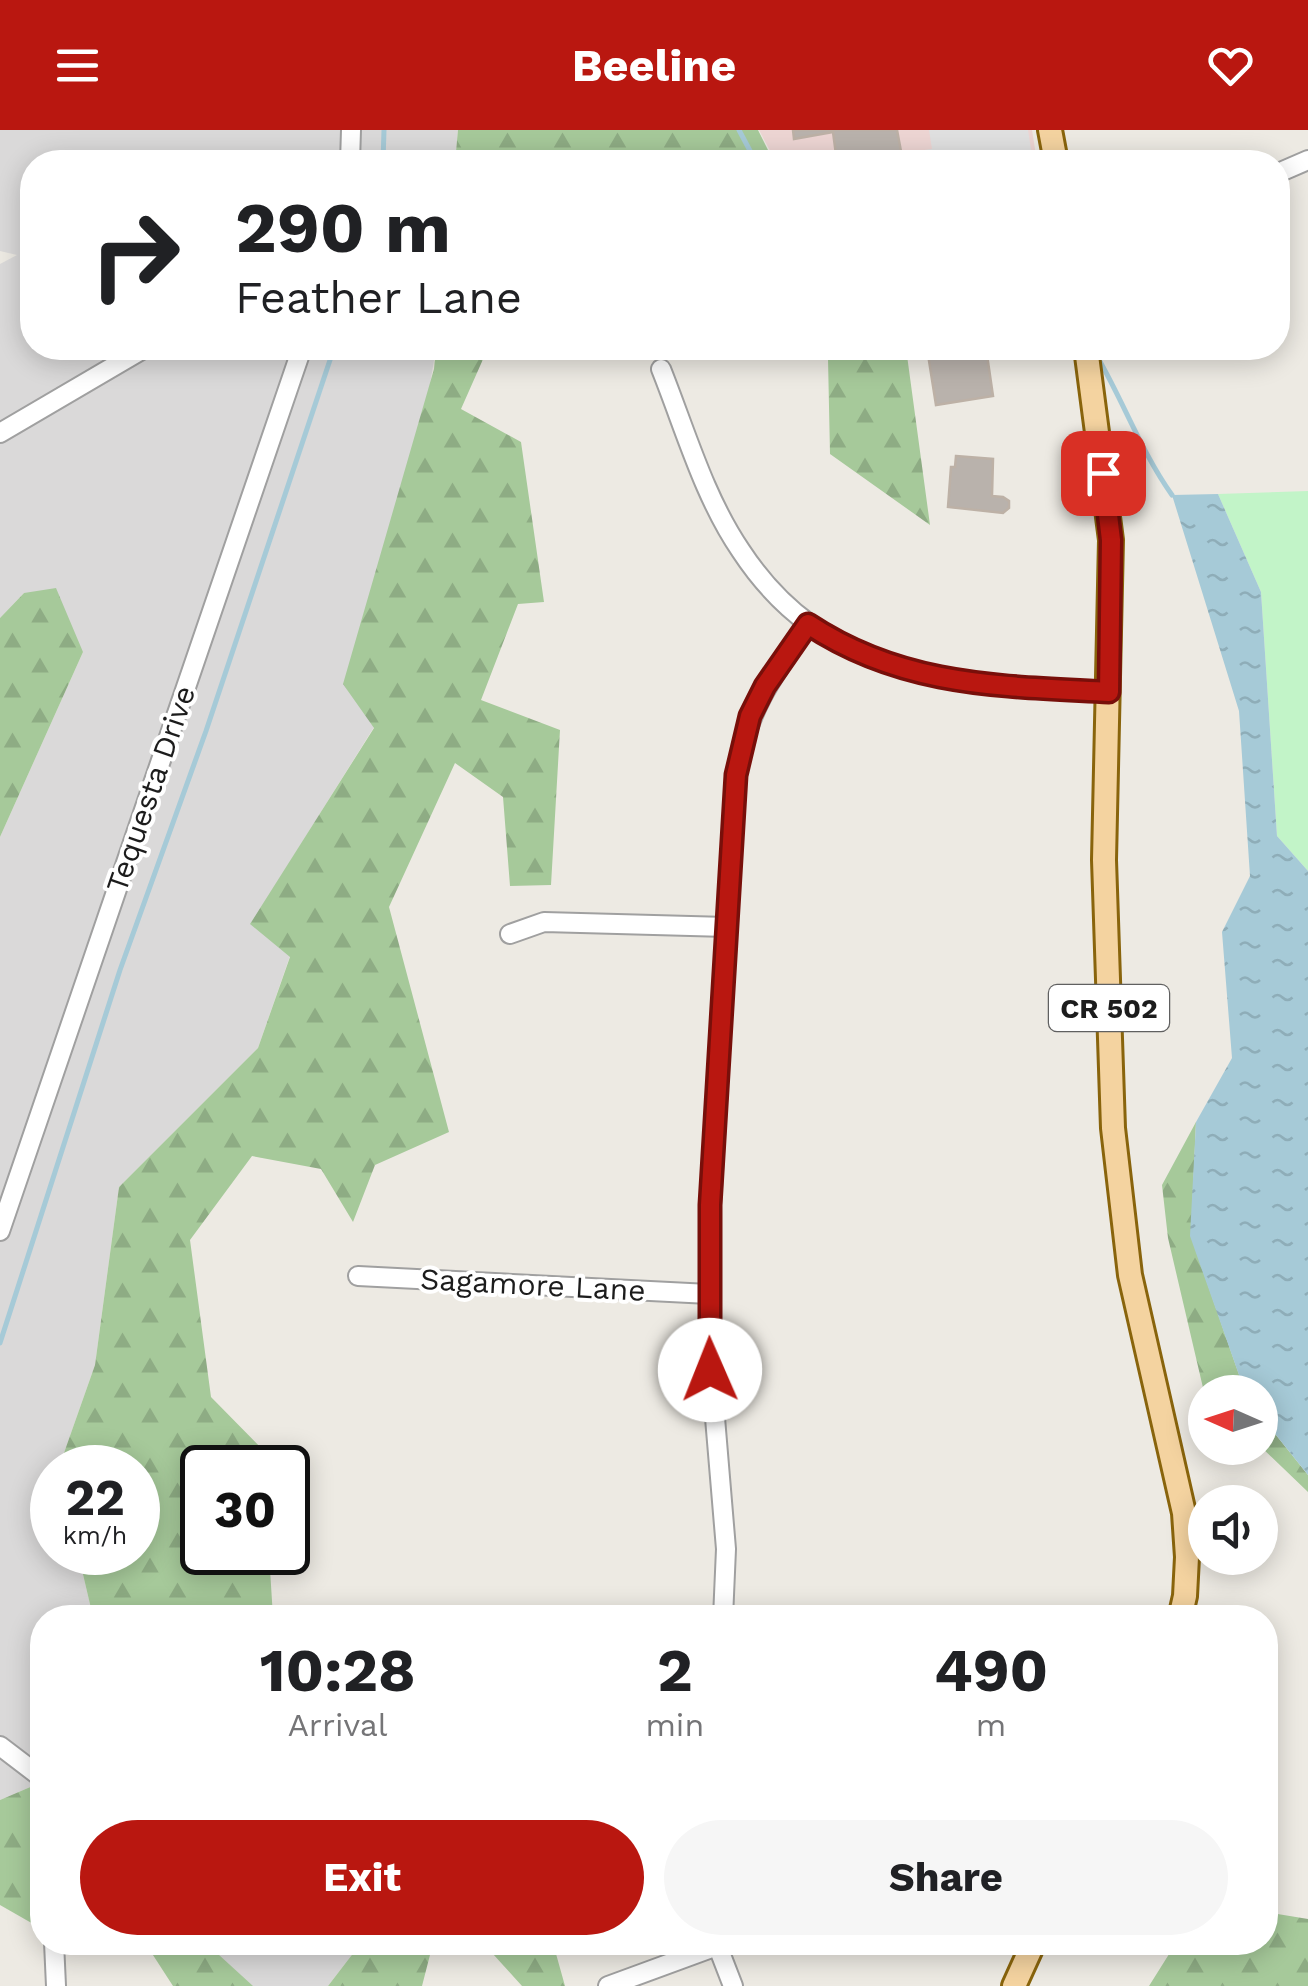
<!DOCTYPE html>
<style>
:root{--surface:#fff;--page:#f6f6f6;--text:#202124;--muted:#757577;--accent:#b91710}
body{margin:0;font-family:"Work Sans",sans-serif;background:var(--page);color:var(--text);height:100vh;display:flex;flex-direction:column;font-size:38px;white-space:nowrap}
*{box-sizing:border-box;margin:0}
p{font-size:32px;color:var(--muted)}
.icon{flex:none;width:55px;height:55px;fill:none;stroke:currentColor;stroke-width:2;stroke-linecap:round;stroke-linejoin:round}
.map{position:relative;flex:1;overflow:hidden}
.drawer{position:absolute;left:30px;top:1475px;width:1248px;height:350px;display:flex;flex-direction:column;background:var(--surface);border-radius:40px;box-shadow:0 5px 25px #0003}
.drawer>*{flex:none}
.hud{position:absolute;left:20px;top:20px;width:1270px;height:210px;border-radius:40px;box-shadow:0 5px 25px #0003;background:#fff;color:var(--text);overflow:hidden}
.needle{width:65px;rotate:273deg}
.controls{position:absolute;left:1188px;top:1245px;display:grid;gap:20px}
.controls a{display:grid;place-items:center;width:90px;height:90px;border-radius:50%;background:var(--surface);box-shadow:0 5px 25px #0003;font-size:50px}
.speed{position:absolute;left:30px;top:1315px;display:flex;gap:20px;font-size:50px;font-weight:700;text-align:center}
.speed>*{display:grid;place-content:center;width:130px;height:130px;border-radius:50%;background:var(--surface);box-shadow:0 5px 25px #0003;line-height:1}
.speed small{font-size:25px;font-weight:400}
.speed .limit{border:5px solid #111;border-radius:15px;background:#fff;color:#111}
.pin{position:absolute;display:grid;place-items:center;width:85px;height:85px;color:#fff;margin:-42px;border-radius:20px;box-shadow:0 5px 15px #0006}
.me{position:absolute;width:110px;margin:-55px;rotate:359deg;stroke-linejoin:round;filter:drop-shadow(0 0 8px #0008)}
.turn{display:flex;align-items:center;gap:35px;height:210px;padding:0 50px;font-size:45px}
.turn .icon{width:130px;height:130px;stroke-width:2.5}
.turn b{display:block;font-size:70px;line-height:85px}
.eta{display:flex;justify-content:space-evenly;align-items:center;height:170px;text-align:center}
.eta b{font-size:60px;font-weight:700;line-height:70px}
.action{display:flex;gap:20px;margin-top:auto;padding:20px 50px}
.action a{flex:1;height:115px;border-radius:60px;background:var(--accent);color:#fff;font-size:40px;font-weight:700;line-height:115px;text-align:center}
.action a+a{background:var(--page);color:var(--text)}
header{display:flex;justify-content:space-between;align-items:center;height:130px;padding:0 50px;background:var(--accent);color:#fff;font-size:45px;font-weight:700}
.map>svg:first-child{display:block}
.residential{fill:#dad9d9}
.commercial{fill:#edd5d3}
.forest{fill:url(#forest-firs)}
.park{fill:#c2f4c8}
.parking{fill:#e0e0e0}
.water{fill:url(#water-ripples)}
.lines{fill:none;stroke-linecap:round;stroke-linejoin:round}
.stream{stroke:#a6cad7;stroke-width:5}
.building{fill:#b9b2ac;stroke:#bdb1a6;stroke-width:2.5}
.minor-casing{stroke:#a0a0a0;stroke-width:22}
.major-casing{stroke:#89640c;stroke-width:28}
.minor{stroke:#fff;stroke-width:18}
.major{stroke:#f4d3a0;stroke-width:22}
.route-casing{stroke:#780f0a;stroke-width:25}
.route{stroke:#b91710;stroke-width:18}
.labels{text-anchor:middle;stroke-width:8;stroke-linejoin:round;paint-order:stroke}
.shield{fill:#fff;stroke:#606060;stroke-width:2.5}
.shield-label{font-size:28px;font-weight:bold;fill:#1c1c1c}
.street-label{font-size:30px;fill:#1c1c1c;stroke:#fff}
</style>
<header><svg class="icon" aria-label="menu" viewBox="0 0 24 24"><path d="M4 6h16M4 12h16M4 18h16"/></svg>Beeline<svg class="icon" aria-label="heart" viewBox="0 0 24 24"><path d="M12 20l-8-8c-3-5 5-10 8-4 3-6 11-1 8 4z"/></svg></header>
<div class="map">
<svg width="1308" height="1856" viewBox="0 0 1308 1856">
<defs>
<pattern id="forest-firs" width="22" height="20" patternUnits="userSpaceOnUse" patternTransform="scale(2.5)"><rect width="22" height="20" fill="#a6c99a"/><path d="M5 1l3.5 6h-7zM16 11l3.5 6h-7z" fill="#8eac84"/></pattern>
<pattern id="water-ripples" width="26" height="14" patternUnits="userSpaceOnUse" patternTransform="scale(2.5)"><rect width="26" height="14" fill="#a6cad7"/><path d="M2 4q2-2 4 0t4 0M15 11q2-2 4 0t4 0" fill="none" stroke="#8eadb8"/></pattern>
</defs>
<rect width="100%" height="100%" fill="#edeae3"/>
<path class="residential" d="M 0,0 L 458,0 L 455,32 L 32,32 L 32,218 L 436,218 L 374,597 L 251,794 L 290,826 L 258,918 L 119,1057 L 95,1235 L 59,1337 L 52,1338 L 52,1422 L 78,1423 L 93,1487 L 42,1488 L 42,1652 L 0,1670 L 0,707 L 83,522 L 24,463 L 0,488 L 0,134 L 17,125 L 0,121 Z
M 206,1813 L 361,1813 L 328,1856 L 252,1856 Z"/>
<path class="commercial" d="M 759,0 L 1032,0 L 1037,32 L 776,32 Z"/>
<path class="forest" d="M 458,0 L 758,0 L 774,32 L 586,32 L 572,24 L 568,32 L 455,32 Z
M 436,218 L 488,218 L 461,279 L 521,312 L 544,472 L 518,474 L 481,570 L 560,600 L 551,755 L 510,756 L 503,667 L 455,633 L 389,777 L 449,1002 L 375,1035 L 353,1092 L 321,1039 L 252,1026 L 190,1110 L 211,1267 L 268,1325 L 268,1337 L 202,1338 L 202,1422 L 269,1423 L 273,1487 L 93,1487 L 78,1423 L 138,1422 L 138,1338 L 59,1337 L 95,1235 L 119,1057 L 258,918 L 290,827 L 250,794 L 374,598 L 343,554 L 434,239 Z
M 773,218 L 906,218 L 930,395 L 830,324 L 828,229 L 773,223 Z
M 56,458 L 83,522 L 0,707 L 0,488 L 24,463 Z
M 1196,992 L 1191,1106 L 1245,1262 L 1204,1262 L 1168,1108 L 1162,1055 Z
M 1260,1285 L 1308,1345 L 1308,1362 L 1260,1316 Z
M 42,1652 L 42,1799 L 0,1775 L 0,1670 Z
M 1265,1782 L 1308,1789 L 1308,1856 L 1149,1856 L 1176,1813 L 1265,1812 Z
M 92,1813 L 206,1813 L 253,1856 L 173,1856 L 151,1822 Z
M 361,1813 L 361,1812 L 463,1813 L 431,1821 L 422,1856 L 328,1856 Z
M 483,1813 L 553,1813 L 565,1856 L 522,1856 Z"/>
<path class="park" d="M 1308,361 L 1308,741 L 1277,706 L 1261,462 L 1218,364 Z"/>
<path class="parking" d="M 929,0 L 1028,0 L 1033,32 L 935,32 L 924,20 L 932,19 Z"/>
<path class="water" d="M 1218,364 L 1261,462 L 1277,706 L 1308,741 L 1308,1345 L 1260,1285 L 1260,1262 L 1245,1262 L 1190,1106 L 1196,992 L 1232,928 L 1222,802 L 1250,746 L 1239,581 L 1172,365 Z"/>
<g class="lines">
<path class="stream" d="M 739,0 L 756,32
M 383,32 L 384,0
M 1098,228 C 1124,273 1142,323 1172,365
M 0,1213 L 120,840 L 206,601 L 334,218"/>
</g>
<path class="building" d="M 793,0 L 897,0 L 903,32 L 837,32 L 833,2 L 794,9 Z
M 927,218 L 986,218 L 993,266 L 936,275 Z
M 956,326 L 993,329 L 992,366 L 1003,367 L 1009,371 L 1009,378 L 1003,383 L 948,377 L 951,337 L 955,337 Z"/>
<g class="lines">
<g class="minor-casing">
<path id="minor" d="M 350,32 L 351,0
M 1278,43 L 1308,30
M 661,239 C 685,299 704,367 741,421 C 829,555 966,554 1109,562
M 0,303 L 145,218
M 510,804 L 544,792 L 727,797
M 0,1101 L 302,218
M 358,1146 L 709,1164
M 723,1488 L 726,1419 L 711,1240 L 709,1164 L 711,1075 L 736,645 C 746,582 773,545 809,494
M 0,1616 L 42,1648
M 54,1812 L 56,1856
M 716,1812 L 733,1856
M 608,1856 L 717,1816"/>
</g>
<g class="major-casing">
<path id="major" d="M 1050,0 L 1056,32
M 1086,218 L 1111,410 L 1104,730 L 1113,998 L 1130,1145 L 1184,1383 L 1187,1427 L 1185,1466 L 1180,1488
M 1014,1856 L 1034,1812"/>
</g>
<use href="#minor" class="minor"/>
<use href="#major" class="major"/>
</g>
<g class="lines">
<g class="route-casing">
<path id="route" d="M 710,1240 L 710,1075 L 736,645 L 750,586 L 765,556 L 808,494 C 903,557 1001,556 1109,562 L 1111,410 L 1103,343"/>
</g>
<use href="#route" class="route"/>
</g>
<g class="labels">
<rect class="shield" x="1049" y="855" width="120" height="46" rx="8"/>
<g class="shield-label">
<text x="1109" y="888">CR 502</text>
</g>
<g class="street-label">
<text transform="translate(151 659) rotate(-71)" y="10">Tequesta Drive</text>
<text transform="translate(533 1155) rotate(3)" y="10">Sagamore Lane</text>
</g>
</g>
</svg>
<div class="controls">
<a><svg class="needle" viewBox="-14 -14 28 28"><path d="M0-13l5 13h-10z" fill="#e53935"/><path d="M0 13l5-13h-10z" fill="#757577"/></svg></a>
<a><svg class="icon" aria-label="sound" viewBox="0 0 24 24"><path d="M4 9h4l5-4v14l-5-4H4zM17 9q2 3 0 6"/></svg></a>
</div>
<div class="speed"><div>22<small>km/h</small></div><div class="limit">30</div></div>
<div class="pin" style="left:1103px;top:343px;background:#d93025"><svg class="icon" aria-label="arrive" viewBox="0 0 24 24"><path d="M6 21V4h12l-3 4 3 4H6"/></svg></div>
<svg class="me" style="left:710px;top:1240px" viewBox="-20 -20 40 40"><circle r="19" fill="#fff"/><path d="M0-13L10 11 0 6-10 11z" fill="#b91710"/></svg>
<div class="hud">
<div class="turn"><svg class="icon" aria-label="right" viewBox="0 0 24 24"><path d="M7 20v-9h11M14 6l5 5-5 5"/></svg><div><b>290 m</b>Feather Lane</div></div>
</div>
<section class="drawer">
<div class="eta">
<div><b>10:28</b><p>Arrival</p></div>
<div><b>2</b><p>min</p></div>
<div><b>490</b><p>m</p></div>
</div>
<div class="action"><a>Exit</a><a>Share</a></div>
</section>
</div>
